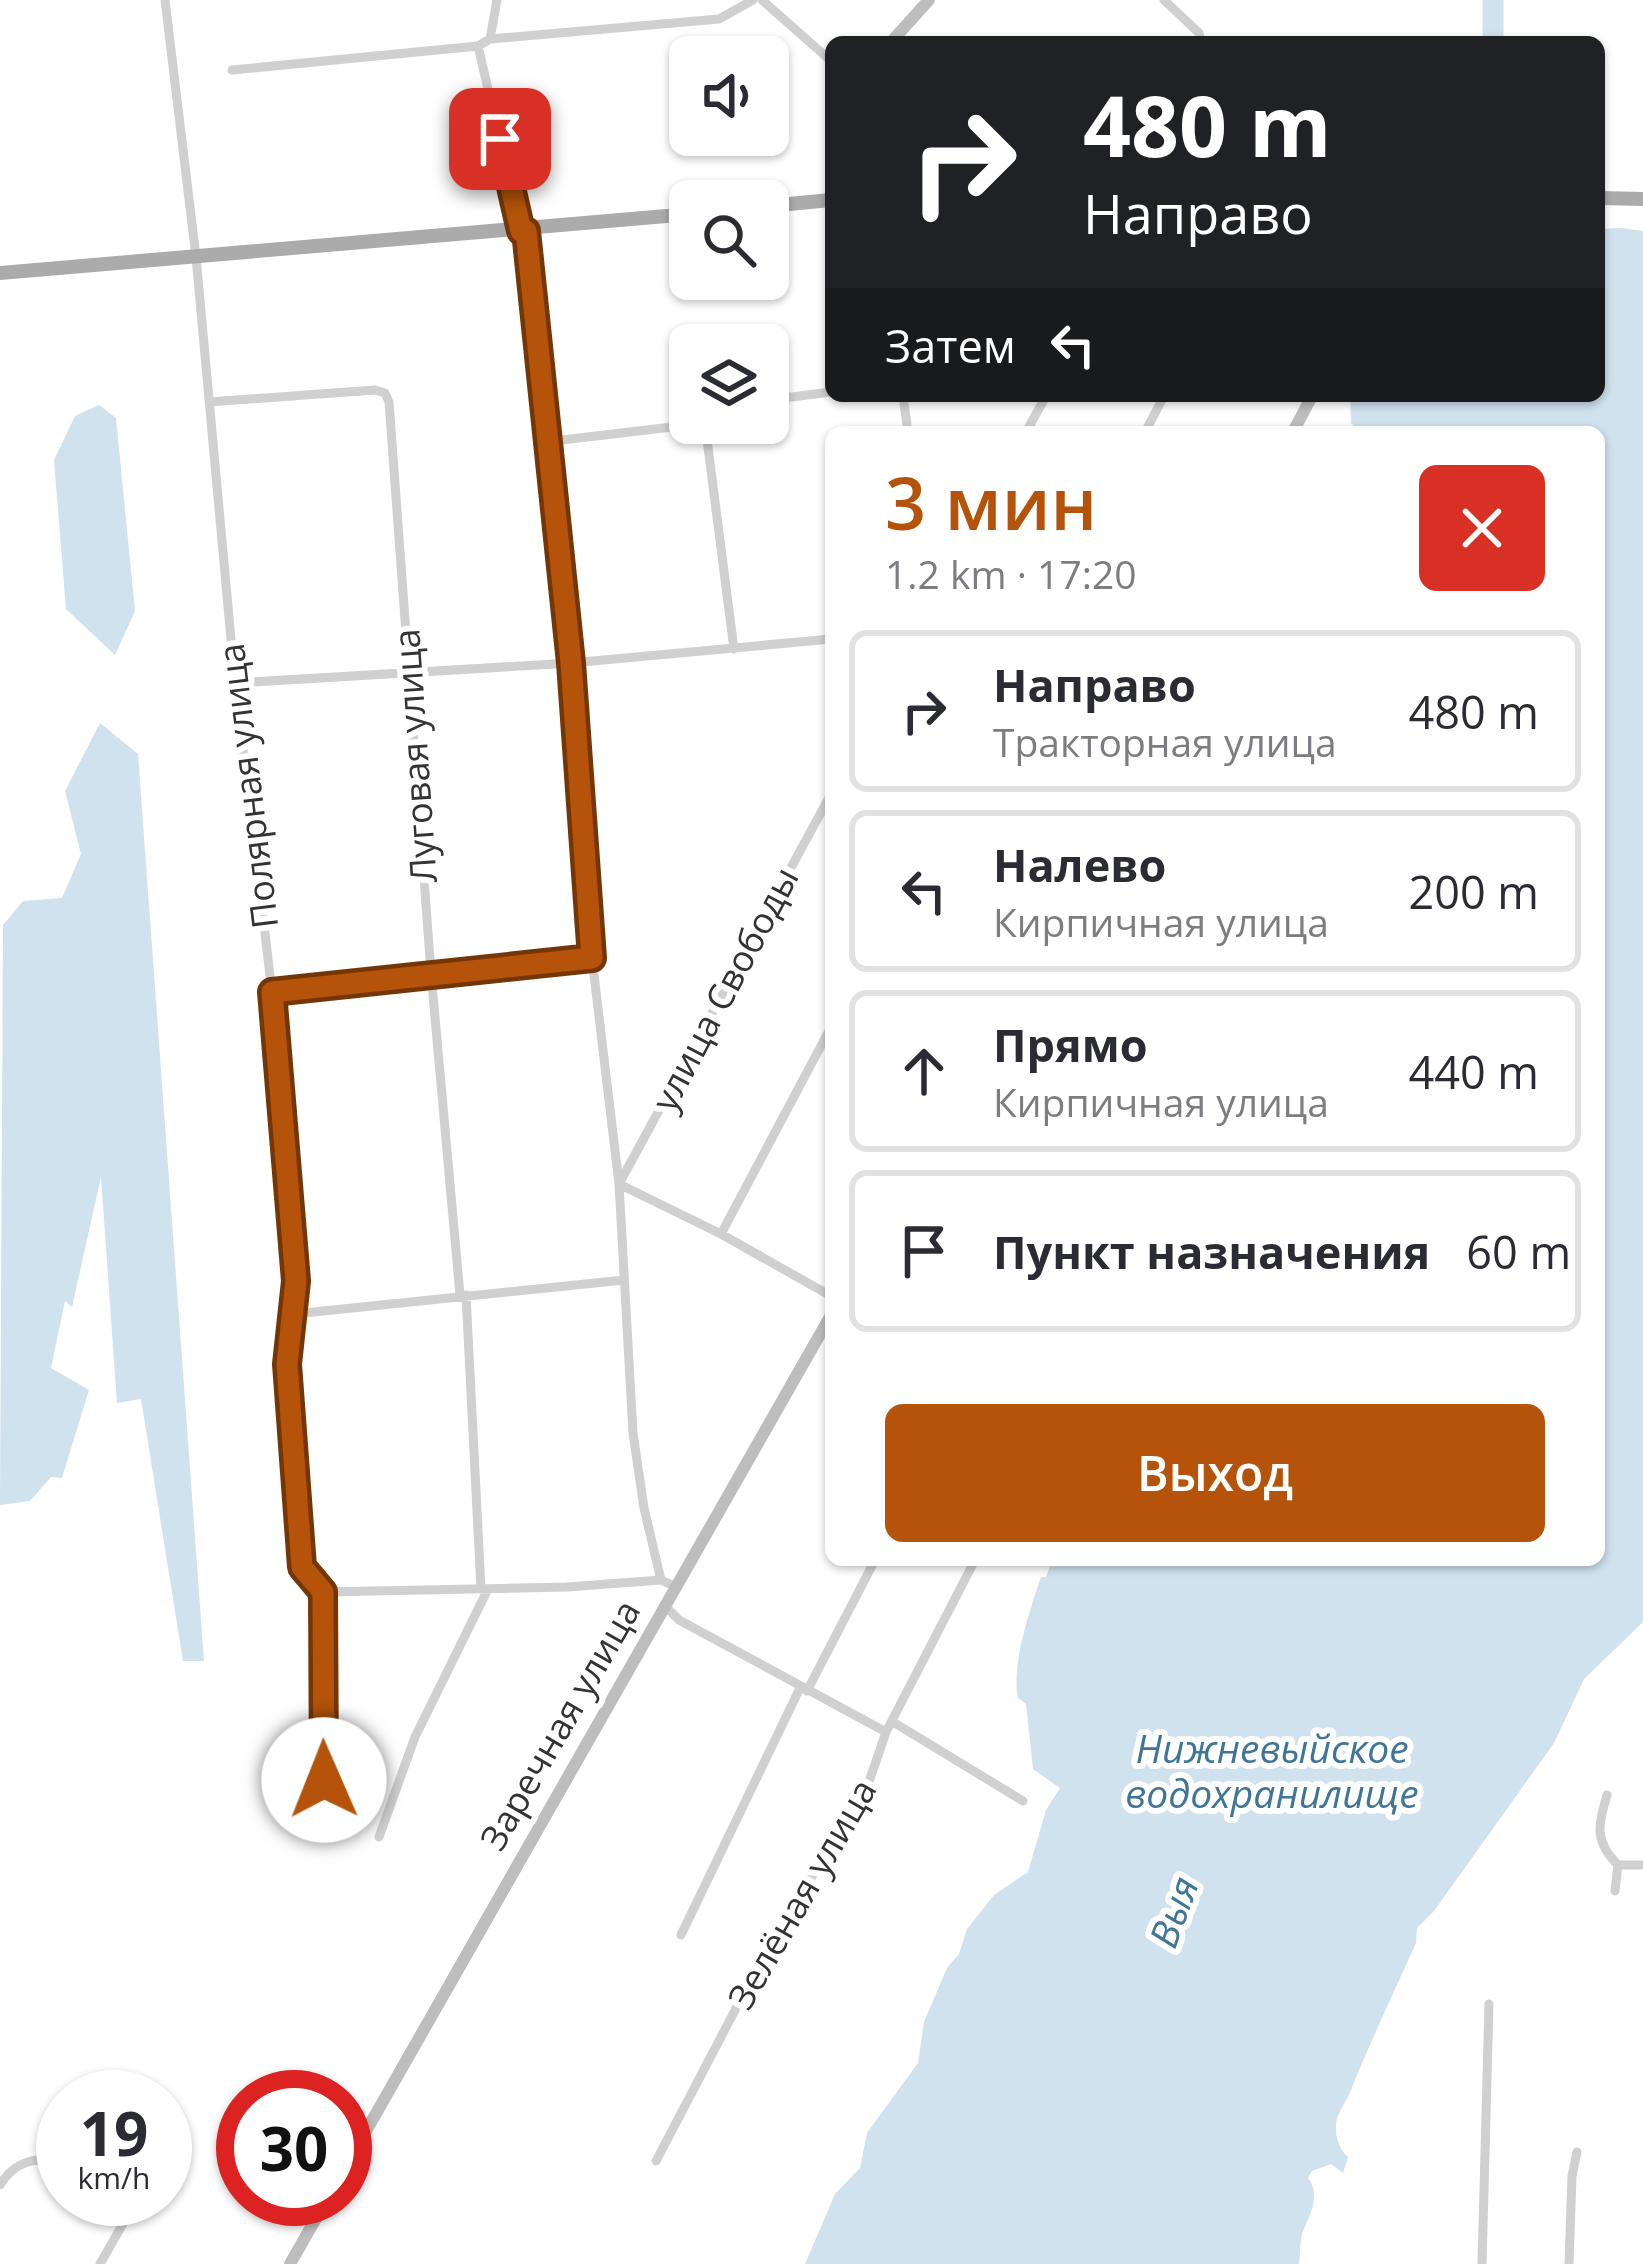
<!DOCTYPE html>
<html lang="ru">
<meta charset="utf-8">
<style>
:root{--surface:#fff;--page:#f2f2f3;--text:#2b2b33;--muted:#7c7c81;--line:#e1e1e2;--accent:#b45309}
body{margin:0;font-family:"Open Sans",sans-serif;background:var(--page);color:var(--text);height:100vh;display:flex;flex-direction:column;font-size:45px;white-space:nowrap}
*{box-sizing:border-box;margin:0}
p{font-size:39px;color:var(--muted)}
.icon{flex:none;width:66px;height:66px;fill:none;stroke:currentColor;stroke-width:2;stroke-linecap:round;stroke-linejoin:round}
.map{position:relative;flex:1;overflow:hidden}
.details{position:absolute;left:825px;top:426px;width:780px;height:1140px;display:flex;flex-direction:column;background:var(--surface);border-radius:18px;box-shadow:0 3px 9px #0004}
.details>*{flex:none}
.banner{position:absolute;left:825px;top:36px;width:780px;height:366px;border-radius:18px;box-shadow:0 3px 9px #0004;background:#202124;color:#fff;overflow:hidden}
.controls{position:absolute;left:669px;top:36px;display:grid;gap:24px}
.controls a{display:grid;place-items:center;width:120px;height:120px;border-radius:18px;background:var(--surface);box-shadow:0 3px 9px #0004;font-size:60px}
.speed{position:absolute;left:36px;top:2070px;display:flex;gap:24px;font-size:60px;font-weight:700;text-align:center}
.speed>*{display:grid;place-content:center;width:156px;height:156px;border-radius:50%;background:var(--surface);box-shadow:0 3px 9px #0004;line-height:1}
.speed small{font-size:30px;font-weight:400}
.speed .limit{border:18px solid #d22;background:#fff;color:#111}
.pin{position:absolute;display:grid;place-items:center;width:102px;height:102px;color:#fff;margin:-51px;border-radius:24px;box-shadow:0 6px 18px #0006}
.me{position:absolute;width:132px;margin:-66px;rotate:359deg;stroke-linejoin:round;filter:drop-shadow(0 0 9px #0008)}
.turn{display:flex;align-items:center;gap:42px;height:252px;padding:0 60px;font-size:54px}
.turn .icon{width:156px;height:156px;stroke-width:2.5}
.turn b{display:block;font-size:84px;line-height:102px}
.then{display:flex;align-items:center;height:114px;padding:0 60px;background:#0003;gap:24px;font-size:45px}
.round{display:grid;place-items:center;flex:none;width:126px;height:126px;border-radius:18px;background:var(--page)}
.overview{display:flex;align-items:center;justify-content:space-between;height:204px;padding:0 60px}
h1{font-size:72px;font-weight:600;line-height:90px;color:var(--accent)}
.cta{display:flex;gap:24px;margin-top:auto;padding:24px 60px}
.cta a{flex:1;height:138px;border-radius:18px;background:var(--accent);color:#fff;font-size:48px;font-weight:600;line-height:138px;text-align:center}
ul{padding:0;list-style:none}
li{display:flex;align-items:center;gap:36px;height:162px;margin:0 24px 18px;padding:0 36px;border:6px solid var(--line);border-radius:18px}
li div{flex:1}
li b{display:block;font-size:45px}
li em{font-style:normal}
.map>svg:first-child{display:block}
.water{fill:#cfe2ee}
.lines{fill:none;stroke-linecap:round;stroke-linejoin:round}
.river{stroke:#cfe2ee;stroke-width:21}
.street{stroke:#d0d0d0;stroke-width:9}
.secondary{stroke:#bdbdbd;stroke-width:12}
.primary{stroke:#ababab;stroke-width:14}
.route-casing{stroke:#753606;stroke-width:30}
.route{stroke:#b45309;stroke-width:21}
.labels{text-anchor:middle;stroke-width:12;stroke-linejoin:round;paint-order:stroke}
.street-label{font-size:36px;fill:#333;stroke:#fff}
.water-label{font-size:39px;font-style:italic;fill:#3f7597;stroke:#fff}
</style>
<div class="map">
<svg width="1643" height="2264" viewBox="0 0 1643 2264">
<rect width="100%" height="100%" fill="#fff"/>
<path class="water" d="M 1621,228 L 1643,231 L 1643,1622 L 1584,1679 L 1554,1743 L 1434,1911 L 1417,1928 L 1416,1943 C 1394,1992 1371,2040 1351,2090 C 1347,2102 1337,2111 1336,2124 C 1335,2137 1339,2149 1348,2157 L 1343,2173 L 1331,2164 L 1312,2171 L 1308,2178 C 1322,2197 1309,2215 1302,2234 C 1300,2243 1300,2255 1299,2264 L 805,2264 L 835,2194 L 860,2168 L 867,2133 L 918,2063 L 924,2022 L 947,1968 L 959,1954 L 967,1929 L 994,1895 L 1028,1872 L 1046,1810 L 1060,1788 L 1033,1769 L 1026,1704 L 1018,1698 C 1011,1666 1030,1609 1041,1577 L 1046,1577 L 1052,1560 L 1599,1560 L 1599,432 L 1360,432 L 1351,423 L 1350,396 L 1599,396 L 1599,229 Z
M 99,405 L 116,418 L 135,611 L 115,655 L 66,609 L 54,460 L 75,416 Z
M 100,723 L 138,754 L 204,1661 L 183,1661 L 141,1399 L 117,1403 L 101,1177 L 72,1307 L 65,1301 L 51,1368 L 89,1390 L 62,1478 L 51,1477 L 30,1501 L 0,1505 L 3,925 L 23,901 L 62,898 L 81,854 L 65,791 Z"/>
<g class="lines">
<path class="river" d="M 1493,0 L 1493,42"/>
<path class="street" d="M 165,0 L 196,257 L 235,683 L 272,992 L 296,1281 L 287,1363 L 301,1567 L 323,1592 L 324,1780
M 762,0 L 831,61
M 1164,0 L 1199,33 L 1201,42
M 490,39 L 497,0
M 478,46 L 521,231
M 232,70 L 478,46 L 490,39 L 719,19 L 753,0
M 526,231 L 571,663 L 592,958 L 619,1184 L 633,1433 L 644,1508 L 661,1580 L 674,1586
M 903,396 L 908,432
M 768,400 L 831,392
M 209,402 L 375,390 L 385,393 L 389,402 L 431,973 L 460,1295
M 705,424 L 734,649
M 1026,432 L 1046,396
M 1145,432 L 1164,396
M 545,442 L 706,423
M 235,683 L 571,663 L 831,639
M 831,794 L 619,1184 L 721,1234 L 831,1296
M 272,992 L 592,958
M 721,1234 L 831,1027
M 466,1295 L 481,1589
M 294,1314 L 624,1280
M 323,1592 L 567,1587 L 661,1580
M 664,1605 L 679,1620 L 886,1732
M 807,1691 L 875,1560
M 893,1722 L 1023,1801
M 1607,1795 C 1598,1826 1594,1841 1618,1865 L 1615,1891
M 379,1837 L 415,1737 L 488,1589
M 1618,1865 L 1643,1865
M 681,1935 L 800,1688
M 165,2154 L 177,2135
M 656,2161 L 754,1974 L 870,1779 L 886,1732 L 975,1560
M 0,2185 C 14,2162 37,2154 63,2165
M 100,2264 L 137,2199
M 1482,2264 L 1489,2004
M 1569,2264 L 1572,2176 L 1577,2152"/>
<path class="secondary" d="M 891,42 L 929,0
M 1293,432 L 1312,396
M 345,2168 L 831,1315
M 290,2264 L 327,2199"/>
<path class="primary" d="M 1599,198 L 1643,199
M 768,206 L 831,200
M 0,273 L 690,214"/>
</g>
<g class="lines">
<g class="route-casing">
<path id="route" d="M 324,1780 L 323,1592 L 302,1567 L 287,1364 L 296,1281 L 272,992 L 592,958 L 571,663 L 526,231 L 521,231 L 500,139"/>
</g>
<use href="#route" class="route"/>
</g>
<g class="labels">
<g class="street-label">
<text transform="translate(415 756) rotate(-94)" y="13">Луговая улица</text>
<text transform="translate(248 786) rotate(-97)" y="13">Полярная улица</text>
<text transform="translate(725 989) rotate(-62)" y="13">улица Свободы</text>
<text transform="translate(560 1725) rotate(-60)" y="13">Заречная улица</text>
<text transform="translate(802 1894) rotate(-60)" y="13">Зелёная улица</text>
</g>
<g class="water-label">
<text x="1272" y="1763">Нижневыйское<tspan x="1272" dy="45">водохранилище</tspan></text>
<text transform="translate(1174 1912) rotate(-70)" y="14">Выя</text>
</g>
</g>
</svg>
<div class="controls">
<a><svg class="icon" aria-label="sound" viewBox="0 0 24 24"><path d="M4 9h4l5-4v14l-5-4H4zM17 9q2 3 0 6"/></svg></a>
<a><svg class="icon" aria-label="search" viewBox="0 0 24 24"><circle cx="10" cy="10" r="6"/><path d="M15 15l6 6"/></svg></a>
<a><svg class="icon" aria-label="layers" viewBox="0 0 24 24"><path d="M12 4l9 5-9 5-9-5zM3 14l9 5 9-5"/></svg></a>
</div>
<div class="speed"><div>19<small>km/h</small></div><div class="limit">30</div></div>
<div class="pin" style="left:500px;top:139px;background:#d93025"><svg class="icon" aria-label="arrive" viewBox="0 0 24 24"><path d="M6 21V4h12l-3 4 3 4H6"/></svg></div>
<svg class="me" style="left:324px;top:1780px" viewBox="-20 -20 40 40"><circle r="19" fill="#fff"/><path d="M0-13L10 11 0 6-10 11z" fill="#b45309"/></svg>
<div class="banner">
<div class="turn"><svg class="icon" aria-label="right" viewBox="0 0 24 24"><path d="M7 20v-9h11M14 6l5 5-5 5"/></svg><div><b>480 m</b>Направо</div></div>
<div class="then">Затем<svg class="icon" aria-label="left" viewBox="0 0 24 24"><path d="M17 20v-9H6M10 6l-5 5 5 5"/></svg></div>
</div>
<section class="details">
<div class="overview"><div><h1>3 мин</h1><p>1.2 km · 17:20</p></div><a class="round" style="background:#d93025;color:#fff"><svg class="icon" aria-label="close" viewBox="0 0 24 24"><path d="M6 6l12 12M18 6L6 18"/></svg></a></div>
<ul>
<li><svg class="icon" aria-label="right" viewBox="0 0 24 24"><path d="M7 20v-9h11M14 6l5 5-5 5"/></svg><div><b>Направо</b><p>Тракторная улица</p></div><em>480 m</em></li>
<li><svg class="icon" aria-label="left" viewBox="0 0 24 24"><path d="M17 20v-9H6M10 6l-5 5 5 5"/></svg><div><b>Налево</b><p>Кирпичная улица</p></div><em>200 m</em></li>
<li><svg class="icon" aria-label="ahead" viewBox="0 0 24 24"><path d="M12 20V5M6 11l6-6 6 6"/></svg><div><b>Прямо</b><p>Кирпичная улица</p></div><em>440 m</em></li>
<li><svg class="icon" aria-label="arrive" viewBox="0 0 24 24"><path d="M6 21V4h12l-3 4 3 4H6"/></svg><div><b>Пункт назначения</b></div><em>60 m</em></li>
</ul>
<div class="cta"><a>Выход</a></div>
</section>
</div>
